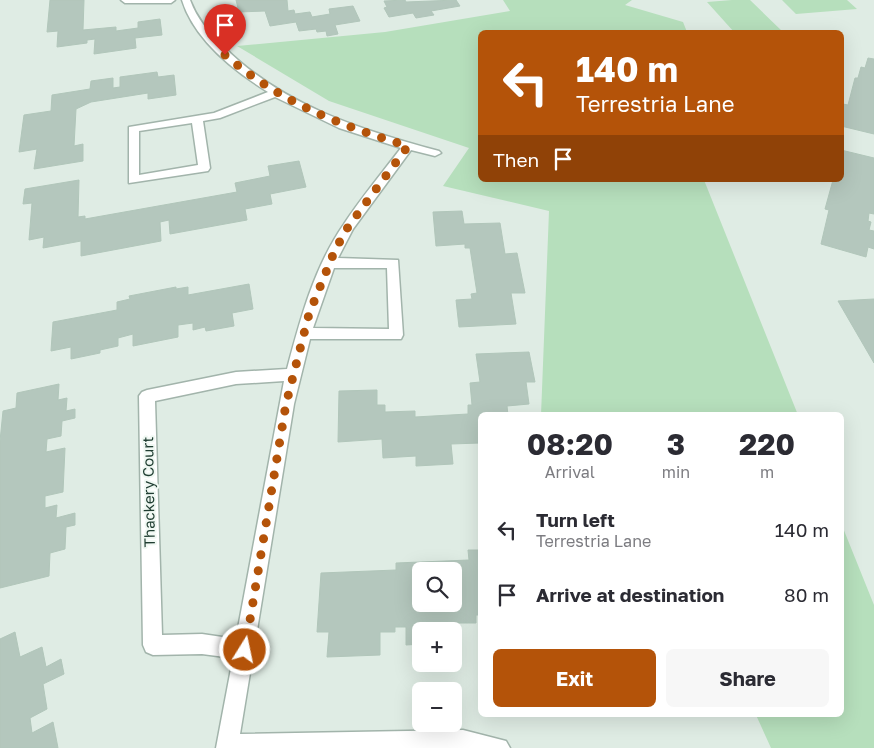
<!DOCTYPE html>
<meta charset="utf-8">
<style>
:root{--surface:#fff;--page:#f7f7f7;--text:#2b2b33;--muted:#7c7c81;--accent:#b45309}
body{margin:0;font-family:"Golos Text",sans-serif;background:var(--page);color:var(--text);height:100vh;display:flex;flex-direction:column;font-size:19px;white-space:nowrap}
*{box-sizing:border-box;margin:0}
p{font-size:16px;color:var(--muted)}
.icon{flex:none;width:28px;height:28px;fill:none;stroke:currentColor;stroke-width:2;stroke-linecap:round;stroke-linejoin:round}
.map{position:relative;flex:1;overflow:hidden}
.details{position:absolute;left:478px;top:412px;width:366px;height:305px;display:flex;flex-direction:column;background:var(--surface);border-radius:8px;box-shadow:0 5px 20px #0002}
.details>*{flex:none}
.banner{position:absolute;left:478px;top:30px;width:366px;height:152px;border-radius:8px;box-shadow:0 5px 20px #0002;background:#b45309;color:#fff;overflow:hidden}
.controls{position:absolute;left:412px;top:562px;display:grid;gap:10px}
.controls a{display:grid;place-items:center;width:50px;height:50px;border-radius:8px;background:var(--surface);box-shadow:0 5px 20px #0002;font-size:25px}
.pin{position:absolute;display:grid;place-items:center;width:42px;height:42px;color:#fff;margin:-51px -21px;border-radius:50% 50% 50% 0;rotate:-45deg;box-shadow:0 0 5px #0007}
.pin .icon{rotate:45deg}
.me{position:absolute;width:55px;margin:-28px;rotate:10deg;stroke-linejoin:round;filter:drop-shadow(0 0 4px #0008)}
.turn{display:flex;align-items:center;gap:18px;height:105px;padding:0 15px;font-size:22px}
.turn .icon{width:65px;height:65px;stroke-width:2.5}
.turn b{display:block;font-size:35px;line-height:42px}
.then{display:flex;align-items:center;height:48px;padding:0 15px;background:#0003;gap:10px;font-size:19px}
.eta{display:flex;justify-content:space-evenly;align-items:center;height:85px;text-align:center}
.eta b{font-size:30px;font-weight:700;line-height:35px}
.primary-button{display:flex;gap:10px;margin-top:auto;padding:10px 15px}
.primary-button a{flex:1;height:58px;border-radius:8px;background:var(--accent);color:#fff;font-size:20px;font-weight:700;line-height:58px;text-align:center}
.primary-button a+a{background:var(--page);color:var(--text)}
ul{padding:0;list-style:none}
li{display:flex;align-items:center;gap:15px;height:65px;padding:0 15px}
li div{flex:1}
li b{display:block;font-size:19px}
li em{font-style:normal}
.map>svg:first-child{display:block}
.green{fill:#b6dfbc}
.building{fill:#b4c7bd;stroke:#b1c6ba;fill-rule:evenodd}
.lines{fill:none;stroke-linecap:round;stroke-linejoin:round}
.street-casing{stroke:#a2b4ab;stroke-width:3}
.street{fill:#fff;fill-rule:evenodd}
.route{stroke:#b45309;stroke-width:9;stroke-dasharray:0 16.2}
.labels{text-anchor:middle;stroke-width:4;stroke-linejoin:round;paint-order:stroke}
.street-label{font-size:15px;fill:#1f3d31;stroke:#f0f8f3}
</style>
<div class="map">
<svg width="874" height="748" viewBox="0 0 874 748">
<rect width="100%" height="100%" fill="#dfece4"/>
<path class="green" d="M 503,0 L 632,0 L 625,5 L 683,22 L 687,32 L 480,32 L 480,180 L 704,180 L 798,415 L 541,415 L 549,211 L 443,186 L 469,148 L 329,101 L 237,46 L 385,32 L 510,11 Z
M 732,0 L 750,0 L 783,32 L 734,32 L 707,2 Z
M 782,0 L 847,0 L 857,9 L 796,14 Z
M 841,523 L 874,605 L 874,748 L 771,748 L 756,715 L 841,715 Z"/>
<path class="building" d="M 50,0 L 84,0 L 83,30 L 116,27 L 116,31 L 138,28 L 138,22 L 160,19 L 162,35 L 135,38 L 136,48 L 94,54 L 95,39 L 87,40 L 87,43 L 57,47 L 58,31 L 47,32 Z
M 236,0 L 287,0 L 288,11 L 294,10 L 295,14 L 310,12 L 312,17 L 330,14 L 329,9 L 353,6 L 360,21 L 335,25 L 338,34 L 327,36 L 326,31 L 317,32 L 316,29 L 299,31 L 296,22 L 270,26 L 265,11 L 239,12 Z
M 405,0 L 406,2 L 456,0 L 460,6 L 431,11 L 434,15 L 416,18 L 413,13 L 389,17 L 384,8 L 387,7 L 384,1 Z
M 868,58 L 874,59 L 874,134 L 841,126 L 843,104 L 848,105 L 855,78 L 858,78 L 861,67 L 865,68 Z
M 157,72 L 158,77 L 174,75 L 176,95 L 148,99 L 148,93 L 91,102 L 76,109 L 74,146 L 83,144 L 83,161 L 34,169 L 37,149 L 19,152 L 24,115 L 51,111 L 52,95 L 90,89 L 91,81 L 113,78 L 113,88 L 120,87 L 120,77 Z
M 841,150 L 874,158 L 874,214 L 869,213 L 868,221 L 871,222 L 869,230 L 874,231 L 874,249 L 868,247 L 866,257 L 821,244 L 829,210 L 825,209 L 833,180 L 841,180 Z
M 299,161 L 306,187 L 270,194 L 272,204 L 245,209 L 247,220 L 170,234 L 169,220 L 160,222 L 161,241 L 81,256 L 81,241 L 43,248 L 44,237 L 29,240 L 32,203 L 23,204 L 25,189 L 79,180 L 78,217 L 85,216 L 85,219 L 237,192 L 235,183 L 270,176 L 268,166 Z
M 462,211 L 464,224 L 500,223 L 505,254 L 517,253 L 525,293 L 511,293 L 516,324 L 459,327 L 456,300 L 472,299 L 471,294 L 477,293 L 470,248 L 465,248 L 465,244 L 436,246 L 433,212 Z
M 249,284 L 253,309 L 232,313 L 234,326 L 206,331 L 205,327 L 193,330 L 193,323 L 178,325 L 178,337 L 133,346 L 133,334 L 118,338 L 118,346 L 100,350 L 100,353 L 71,359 L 71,347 L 51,351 L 53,322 L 117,310 L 117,302 L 130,299 L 129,296 L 176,287 L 176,289 L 188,287 L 188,295 Z
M 874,299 L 874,363 L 838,301 Z
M 529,352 L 535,382 L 526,382 L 529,404 L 507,406 L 508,415 L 480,415 L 480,443 L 451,444 L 453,464 L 416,466 L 416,456 L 383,458 L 382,439 L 338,442 L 339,391 L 377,390 L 377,405 L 385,405 L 385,412 L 415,411 L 415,417 L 468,414 L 468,405 L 472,405 L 470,383 L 480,382 L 476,354 Z
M 59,384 L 58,400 L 67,398 L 66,411 L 75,409 L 75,418 L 62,421 L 61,436 L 47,439 L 46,452 L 65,448 L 63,492 L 45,496 L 45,508 L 57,505 L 56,518 L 75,513 L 75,525 L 66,527 L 65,549 L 50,553 L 49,576 L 0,588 L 0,441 L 3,411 L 16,408 L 17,393 Z
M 468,550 L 480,550 L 480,615 L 476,615 L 476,623 L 457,623 L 458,642 L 454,642 L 454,631 L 421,631 L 421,644 L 406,645 L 406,627 L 395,627 L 395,632 L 380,632 L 380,655 L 327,657 L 329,632 L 317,632 L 321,573 L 396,570 L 396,563 L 469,560 ZM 421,571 L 454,571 L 454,604 L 421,604 Z
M 15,632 L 20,657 L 42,647 L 46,667 L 61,659 L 64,674 L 43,684 L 47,709 L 30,718 L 32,733 L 53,722 L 58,748 L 0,748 L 0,639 Z"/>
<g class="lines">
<g class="street-casing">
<path id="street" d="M 121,0 L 175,0 L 171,3 L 125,3 Z
M 182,0 L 190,0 C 197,19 209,33 223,46 C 281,105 361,130 439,151 L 441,153 L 435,156 L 411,150 L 353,229 L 338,258 L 398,260 L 403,335 L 401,339 L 310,339 L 294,404 L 240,734 L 463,730 L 506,741 L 510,748 L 216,748 L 233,658 L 202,654 L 153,655 L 146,652 L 143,645 L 139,396 L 142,392 L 147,390 L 236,372 L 287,369 C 300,320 314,267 344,224 C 361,198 382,173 401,148 L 339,128 L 275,97 L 220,118 L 203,121 L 210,168 L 208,171 L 129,183 L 129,127 L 214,113 L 268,92 C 234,71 194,39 182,0 ZM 192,123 L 198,165 L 139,175 L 139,131 ZM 334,268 L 387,268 L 389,329 L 313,328 ZM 284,381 L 236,639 L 202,634 L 162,635 L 155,401 L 236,384 Z"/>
</g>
<use href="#street" class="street"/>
</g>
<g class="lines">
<path class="route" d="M 225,55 C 280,102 339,125 408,146 L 348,227 L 335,250 L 309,314 L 286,404 L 245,650"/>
</g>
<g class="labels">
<g class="street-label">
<text transform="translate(149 492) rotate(-91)" y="5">Thackery Court</text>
</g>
</g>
</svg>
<div class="controls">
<a><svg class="icon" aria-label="search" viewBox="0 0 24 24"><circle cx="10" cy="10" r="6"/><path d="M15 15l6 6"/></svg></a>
<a>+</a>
<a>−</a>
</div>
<div class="pin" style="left:225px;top:55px;background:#d93025"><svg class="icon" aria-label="arrive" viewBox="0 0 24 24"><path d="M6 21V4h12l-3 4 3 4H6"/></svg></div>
<svg class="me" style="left:245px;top:650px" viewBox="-20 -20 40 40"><circle r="17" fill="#b45309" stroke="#fff" stroke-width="3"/><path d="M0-11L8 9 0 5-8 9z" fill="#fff"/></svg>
<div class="banner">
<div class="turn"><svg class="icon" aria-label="left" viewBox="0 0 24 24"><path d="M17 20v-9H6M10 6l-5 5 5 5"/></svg><div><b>140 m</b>Terrestria Lane</div></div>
<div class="then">Then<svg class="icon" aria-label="arrive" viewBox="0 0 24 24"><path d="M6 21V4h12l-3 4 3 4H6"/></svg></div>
</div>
<section class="details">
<div class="eta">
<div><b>08:20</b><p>Arrival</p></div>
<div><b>3</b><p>min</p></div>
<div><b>220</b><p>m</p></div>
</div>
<ul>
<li><svg class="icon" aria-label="left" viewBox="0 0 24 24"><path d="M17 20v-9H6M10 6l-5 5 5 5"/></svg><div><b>Turn left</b><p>Terrestria Lane</p></div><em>140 m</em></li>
<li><svg class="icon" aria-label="arrive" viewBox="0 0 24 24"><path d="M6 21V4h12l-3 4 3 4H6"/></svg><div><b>Arrive at destination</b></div><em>80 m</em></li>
</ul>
<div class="primary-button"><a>Exit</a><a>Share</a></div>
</section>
</div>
